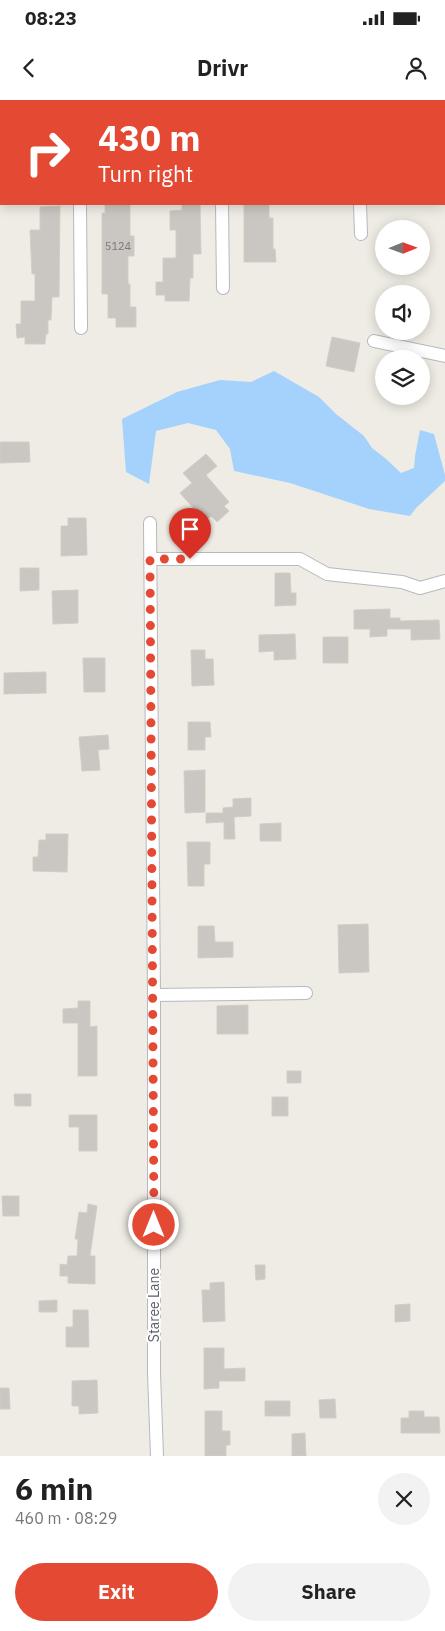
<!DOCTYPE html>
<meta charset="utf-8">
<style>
:root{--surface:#fff;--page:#f2f2f2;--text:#222;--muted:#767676;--accent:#e44a33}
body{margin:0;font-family:"IBM Plex Sans",sans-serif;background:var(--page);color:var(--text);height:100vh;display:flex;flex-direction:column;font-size:19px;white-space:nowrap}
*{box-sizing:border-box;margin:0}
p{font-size:16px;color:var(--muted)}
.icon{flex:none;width:28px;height:28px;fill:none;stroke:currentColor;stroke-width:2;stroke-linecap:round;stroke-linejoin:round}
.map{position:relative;height:1356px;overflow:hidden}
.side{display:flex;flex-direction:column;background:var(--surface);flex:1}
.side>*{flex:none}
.banner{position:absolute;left:0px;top:0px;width:445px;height:105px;box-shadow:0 2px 12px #0003;background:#e44a33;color:#fff;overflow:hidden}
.needle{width:32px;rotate:89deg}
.controls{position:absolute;left:375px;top:120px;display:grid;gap:10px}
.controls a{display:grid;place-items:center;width:55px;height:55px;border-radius:50%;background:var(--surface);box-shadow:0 2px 12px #0003;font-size:25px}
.pin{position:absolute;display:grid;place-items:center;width:42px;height:42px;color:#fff;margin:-51px -21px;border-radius:50% 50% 50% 0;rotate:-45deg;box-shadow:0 0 5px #0007}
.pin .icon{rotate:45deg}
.me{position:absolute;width:55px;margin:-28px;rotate:0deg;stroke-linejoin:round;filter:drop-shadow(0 0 4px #0008)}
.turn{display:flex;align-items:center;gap:18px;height:105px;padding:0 15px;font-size:22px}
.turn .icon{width:65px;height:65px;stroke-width:2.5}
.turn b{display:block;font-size:35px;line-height:42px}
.round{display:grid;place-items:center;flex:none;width:52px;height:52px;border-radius:26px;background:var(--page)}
.head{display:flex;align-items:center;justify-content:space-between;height:85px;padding:0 15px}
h1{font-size:30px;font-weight:800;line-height:38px}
.cta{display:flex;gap:10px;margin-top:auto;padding:10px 15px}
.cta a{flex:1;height:58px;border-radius:30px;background:var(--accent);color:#fff;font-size:20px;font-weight:800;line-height:58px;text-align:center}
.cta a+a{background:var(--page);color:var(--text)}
.status{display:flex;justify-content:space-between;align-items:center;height:35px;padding:0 25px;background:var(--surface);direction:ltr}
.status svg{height:14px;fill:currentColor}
header{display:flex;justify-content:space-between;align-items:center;height:65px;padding:0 15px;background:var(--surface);font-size:22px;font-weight:800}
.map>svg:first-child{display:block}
.water{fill:#a5d2fc}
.building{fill:#cac6c1;stroke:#d2cec2}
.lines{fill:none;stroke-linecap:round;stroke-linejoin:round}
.minor-casing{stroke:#b6b9bd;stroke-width:14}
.minor{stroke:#fff;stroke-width:12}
.route{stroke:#e44a33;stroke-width:9;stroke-dasharray:0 16.2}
.labels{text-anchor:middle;stroke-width:4;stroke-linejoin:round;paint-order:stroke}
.number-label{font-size:11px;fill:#78797b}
.street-label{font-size:14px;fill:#5c5f64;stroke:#fff}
</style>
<div class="status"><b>08:23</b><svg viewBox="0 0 49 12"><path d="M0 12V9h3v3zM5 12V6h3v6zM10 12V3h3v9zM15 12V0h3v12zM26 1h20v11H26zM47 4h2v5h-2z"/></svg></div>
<header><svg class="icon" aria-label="back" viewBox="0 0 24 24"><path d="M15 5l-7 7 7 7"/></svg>Drivr<svg class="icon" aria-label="person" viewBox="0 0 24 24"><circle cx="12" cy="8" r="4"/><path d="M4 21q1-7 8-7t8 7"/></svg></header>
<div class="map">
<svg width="445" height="1356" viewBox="0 0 445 1356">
<rect width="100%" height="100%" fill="#eeece4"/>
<path class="water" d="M 274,271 L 319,297 L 336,314 L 364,336 L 372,348 L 385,358 L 401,373 L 414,368 L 415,356 L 420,330 L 434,334 L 445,375 L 445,381 L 416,408 L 410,416 L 369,409 L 290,383 L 234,371 L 230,349 L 216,330 L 188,323 L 156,331 L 149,384 L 126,372 L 122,319 L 177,292 L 220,280 L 251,282 Z"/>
<path class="building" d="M 105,104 L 130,104 L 130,136 L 134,136 L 134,156 L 128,156 L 128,184 L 130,184 L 130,207 L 136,207 L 136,227 L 116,227 L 116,218 L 108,218 L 108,194 L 102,194 L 102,113 L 105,113 Z
M 182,104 L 200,104 L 201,154 L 193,154 L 193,178 L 190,178 L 189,201 L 165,201 L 165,195 L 156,195 L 156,182 L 163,182 L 163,158 L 176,158 L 176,130 L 170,130 L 170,111 L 182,110 Z
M 244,104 L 269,104 L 269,118 L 273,118 L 273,149 L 275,149 L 276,162 L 244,162 Z
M 60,106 L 59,197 L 52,197 L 51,220 L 48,220 L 48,234 L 46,234 L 45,244 L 25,244 L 25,237 L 17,238 L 16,224 L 21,224 L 21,201 L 35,201 L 35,174 L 32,174 L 30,130 L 40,130 L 40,107 Z
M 332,237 L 360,243 L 354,272 L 326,266 Z
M 0,342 L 29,342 L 30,362 L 0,363 Z
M 206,354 L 217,366 L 206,375 L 229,402 L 224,406 L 229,411 L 217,422 L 211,416 L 205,421 L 180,393 L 192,383 L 183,373 Z
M 68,418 L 86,418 L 87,455 L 61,456 L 61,426 L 68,426 Z
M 20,468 L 39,468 L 39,490 L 20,491 Z
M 275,473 L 290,473 L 291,493 L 296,493 L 296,505 L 275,506 Z
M 78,490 L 78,523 L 53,524 L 52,491 Z
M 390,509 L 390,518 L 400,518 L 400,521 L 439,520 L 440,539 L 411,540 L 411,529 L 387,529 L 387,536 L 370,537 L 370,529 L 354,529 L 354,510 Z
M 295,534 L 296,559 L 274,560 L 274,551 L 259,552 L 259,535 Z
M 323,537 L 348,537 L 348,563 L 323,563 Z
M 191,550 L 205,550 L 205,559 L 213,559 L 214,585 L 192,586 Z
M 83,558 L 105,558 L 105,592 L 84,592 Z
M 46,572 L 46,593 L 4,594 L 4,573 Z
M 188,622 L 210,622 L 211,637 L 205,637 L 205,650 L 188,650 Z
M 108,635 L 109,649 L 98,650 L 100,670 L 82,671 L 79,637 Z
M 205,670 L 205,712 L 185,713 L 184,671 Z
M 251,698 L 251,716 L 234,717 L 235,739 L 224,739 L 224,722 L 206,723 L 206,713 L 223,713 L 223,708 L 233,707 L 233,699 Z
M 281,723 L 281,741 L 260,741 L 260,724 Z
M 46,734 L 68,734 L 67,772 L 33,771 L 33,757 L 38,757 L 39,740 L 46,740 Z
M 187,742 L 210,742 L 210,764 L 204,764 L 204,786 L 188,786 Z
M 368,824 L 369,872 L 339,873 L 338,825 Z
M 198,826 L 214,826 L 215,842 L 233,842 L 233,857 L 198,858 Z
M 78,901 L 90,901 L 90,927 L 97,926 L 97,976 L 78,976 L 78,923 L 63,923 L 63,909 L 78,908 Z
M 248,905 L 248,934 L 217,934 L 217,906 Z
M 287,971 L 301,971 L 301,983 L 287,983 Z
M 14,994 L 31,994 L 31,1006 L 15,1006 Z
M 272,997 L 288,997 L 288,1016 L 272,1016 Z
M 69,1015 L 97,1015 L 97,1051 L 79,1051 L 79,1027 L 69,1027 Z
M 2,1096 L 19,1096 L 19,1116 L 3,1116 Z
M 88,1104 L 97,1106 L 90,1156 L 95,1156 L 95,1184 L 68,1183 L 68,1176 L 60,1176 L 60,1164 L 67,1165 L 68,1156 L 77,1156 L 78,1139 L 75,1139 L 79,1112 L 87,1113 Z
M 255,1165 L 265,1165 L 265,1179 L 256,1180 Z
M 224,1182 L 225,1221 L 203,1222 L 202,1190 L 210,1190 L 210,1183 Z
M 57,1200 L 57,1212 L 39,1212 L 39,1201 Z
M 410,1204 L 410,1221 L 395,1222 L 395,1205 Z
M 73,1210 L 88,1210 L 89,1247 L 66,1247 L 66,1227 L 73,1227 Z
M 204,1248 L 224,1248 L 224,1269 L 245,1268 L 245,1281 L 219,1281 L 219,1288 L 204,1289 Z
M 97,1280 L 98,1313 L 79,1314 L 79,1306 L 72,1306 L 72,1281 Z
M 0,1288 L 9,1288 L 10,1309 L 0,1309 Z
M 335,1299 L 336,1318 L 320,1318 L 319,1300 Z
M 265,1301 L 290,1301 L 290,1316 L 265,1316 Z
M 205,1311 L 222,1311 L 222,1331 L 230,1331 L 230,1345 L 226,1345 L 226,1356 L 205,1356 Z
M 409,1311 L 424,1311 L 424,1317 L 439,1317 L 440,1333 L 401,1333 L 401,1318 L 409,1318 Z
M 305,1333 L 306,1356 L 292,1356 L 292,1334 Z"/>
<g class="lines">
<g class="minor-casing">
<path id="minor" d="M 79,0 L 79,1
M 221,0 L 221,1
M 358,0 L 358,1
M 444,56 L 445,56
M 80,104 L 81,228
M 222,104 L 223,188
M 360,104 L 361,134
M 374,241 L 445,256
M 150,423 L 154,895 L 154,1273 L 157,1356
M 150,459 L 300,459 L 327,474 L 402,482 L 420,488 L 445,481
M 154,895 L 306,893"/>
</g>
<use href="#minor" class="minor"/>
</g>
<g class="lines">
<path class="route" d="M 154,1125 L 150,459 L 190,459"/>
</g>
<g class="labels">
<g class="number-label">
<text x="118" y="150">5124</text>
</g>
<g class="street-label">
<text transform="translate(154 1205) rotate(-90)" y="5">Staree Lane</text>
</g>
</g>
</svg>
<div class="controls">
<a><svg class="needle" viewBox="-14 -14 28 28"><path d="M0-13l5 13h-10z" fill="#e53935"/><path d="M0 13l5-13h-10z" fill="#767676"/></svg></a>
<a><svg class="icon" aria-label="sound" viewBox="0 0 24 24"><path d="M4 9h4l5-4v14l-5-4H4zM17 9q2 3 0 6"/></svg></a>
<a><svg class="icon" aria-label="layers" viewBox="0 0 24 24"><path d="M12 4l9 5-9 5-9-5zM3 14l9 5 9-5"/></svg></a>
</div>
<div class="pin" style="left:190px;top:459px;background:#d93025"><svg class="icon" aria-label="arrive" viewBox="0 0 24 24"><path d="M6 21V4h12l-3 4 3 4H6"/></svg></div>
<svg class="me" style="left:154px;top:1125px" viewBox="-20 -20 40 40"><circle r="17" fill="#e44a33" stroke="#fff" stroke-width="3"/><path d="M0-11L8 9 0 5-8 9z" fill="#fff"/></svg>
<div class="banner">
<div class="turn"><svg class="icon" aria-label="right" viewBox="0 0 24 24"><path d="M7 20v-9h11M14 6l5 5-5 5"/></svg><div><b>430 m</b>Turn right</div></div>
</div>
</div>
<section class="side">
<div class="head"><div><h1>6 min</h1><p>460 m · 08:29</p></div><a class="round"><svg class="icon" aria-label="close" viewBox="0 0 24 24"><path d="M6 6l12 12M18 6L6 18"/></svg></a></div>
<div class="cta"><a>Exit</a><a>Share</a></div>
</section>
